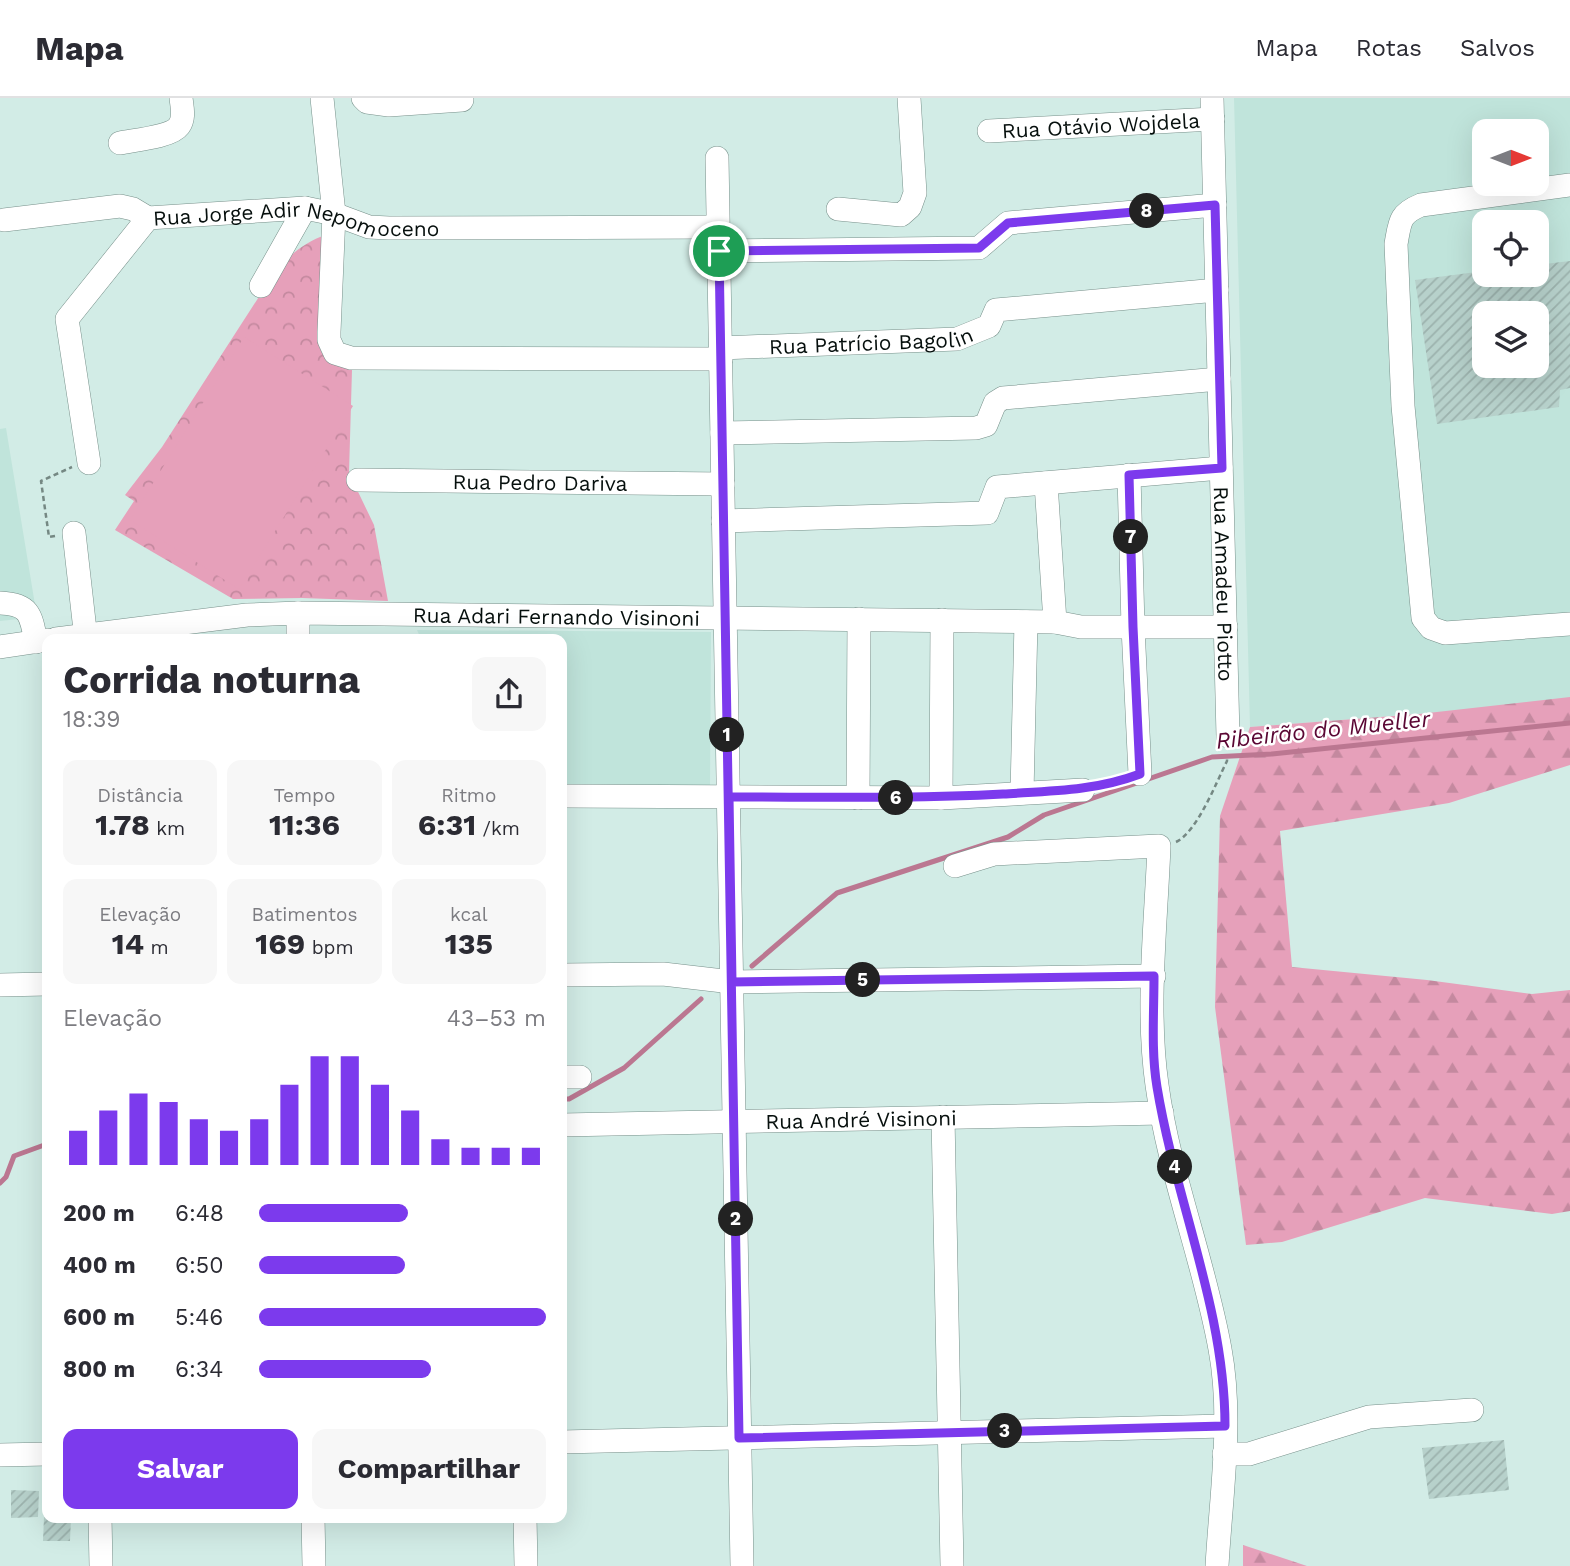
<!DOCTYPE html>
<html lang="pt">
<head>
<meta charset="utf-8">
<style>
  body { margin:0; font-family:"Work Sans",sans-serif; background:#f7f7f7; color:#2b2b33; height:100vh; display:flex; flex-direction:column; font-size:26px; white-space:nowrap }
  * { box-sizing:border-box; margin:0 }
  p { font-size:23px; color:#7c7c81 }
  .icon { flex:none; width:38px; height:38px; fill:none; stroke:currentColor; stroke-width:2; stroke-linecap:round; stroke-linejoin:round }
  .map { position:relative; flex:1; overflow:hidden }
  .side { position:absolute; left:42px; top:536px; width:525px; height:889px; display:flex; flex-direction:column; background:#fff; border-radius:14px; box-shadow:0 7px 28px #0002 }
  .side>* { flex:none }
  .needle { width:46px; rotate:90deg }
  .tools { position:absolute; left:1472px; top:21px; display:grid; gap:14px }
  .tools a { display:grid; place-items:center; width:77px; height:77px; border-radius:14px; background:#fff; box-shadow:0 7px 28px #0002; font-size:35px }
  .pin { position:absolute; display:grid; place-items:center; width:60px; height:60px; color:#fff; margin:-30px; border:4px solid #fff; border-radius:50%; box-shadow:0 2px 7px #0007 }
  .km { position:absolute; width:35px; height:35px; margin:-18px; border-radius:50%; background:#222; color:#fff; font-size:19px; line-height:35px; text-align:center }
  .round { display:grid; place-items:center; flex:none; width:74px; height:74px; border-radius:14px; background:#f7f7f7 }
  .summary { display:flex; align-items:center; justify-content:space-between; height:119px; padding:0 21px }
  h1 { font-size:38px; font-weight:700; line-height:52px }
  .figures { display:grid; grid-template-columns:repeat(3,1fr); gap:10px; height:119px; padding:7px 21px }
  .figures div { display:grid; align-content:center; border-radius:14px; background:#f7f7f7; text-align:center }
  .figures b { font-size:30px; font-weight:700 }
  .figures small { font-size:19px; font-weight:400 }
  .figures p { font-size:19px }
  .chart { height:196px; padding:14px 21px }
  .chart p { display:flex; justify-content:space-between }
  .chart svg { width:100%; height:126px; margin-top:7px; stroke:#7c3aed; stroke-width:6 }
  .action { display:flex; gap:14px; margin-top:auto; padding:14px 21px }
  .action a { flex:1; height:80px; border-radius:14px; background:#7c3aed; color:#fff; font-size:28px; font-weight:700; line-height:80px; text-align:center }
  .action a+a { background:#f7f7f7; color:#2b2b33 }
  ul { padding:0 21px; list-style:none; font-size:23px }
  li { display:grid; grid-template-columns:112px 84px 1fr; align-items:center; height:52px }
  li i { height:18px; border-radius:9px; background:#7c3aed }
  header { display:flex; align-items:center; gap:42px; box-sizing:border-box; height:98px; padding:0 35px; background:#fff; border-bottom:2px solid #e1e1e2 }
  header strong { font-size:33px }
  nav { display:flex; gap:38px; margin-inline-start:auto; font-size:24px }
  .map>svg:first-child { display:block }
  .built { fill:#c0e4db; fill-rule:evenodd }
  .forest { fill:url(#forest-firs) }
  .park { fill:url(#park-crowns) }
  .garden { fill:#e6a0ba }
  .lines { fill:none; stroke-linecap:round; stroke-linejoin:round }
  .stream { stroke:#bb7791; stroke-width:5 }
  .building { fill:url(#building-hatch); fill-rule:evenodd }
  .minor-casing { stroke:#77908a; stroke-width:24 }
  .path { stroke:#758883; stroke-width:2.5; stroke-dasharray:5 3.5; stroke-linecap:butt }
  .minor { stroke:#fff; stroke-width:23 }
  .route-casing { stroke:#fff; stroke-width:14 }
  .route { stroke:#7c3aed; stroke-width:9 }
  .labels { text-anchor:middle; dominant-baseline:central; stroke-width:5; stroke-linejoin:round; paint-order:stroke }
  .street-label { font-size:21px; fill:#060f0d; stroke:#fff }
  .water-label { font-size:23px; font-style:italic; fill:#5a0633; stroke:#fff }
</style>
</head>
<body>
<header>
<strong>Mapa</strong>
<nav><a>Mapa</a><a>Rotas</a><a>Salvos</a></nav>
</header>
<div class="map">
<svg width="1570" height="1468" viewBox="0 0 1570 1468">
  <defs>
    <pattern id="forest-firs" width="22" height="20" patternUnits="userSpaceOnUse" patternTransform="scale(1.75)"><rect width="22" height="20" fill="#e6a0ba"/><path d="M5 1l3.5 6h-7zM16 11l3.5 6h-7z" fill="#c4899f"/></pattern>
    <pattern id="park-crowns" width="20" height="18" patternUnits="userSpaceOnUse" patternTransform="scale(1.75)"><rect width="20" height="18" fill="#e6a0ba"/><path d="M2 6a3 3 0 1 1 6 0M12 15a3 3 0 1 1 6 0" fill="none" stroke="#c4899f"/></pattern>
    <pattern id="building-hatch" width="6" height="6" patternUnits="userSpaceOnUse" patternTransform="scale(1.75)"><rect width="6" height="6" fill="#b7d1cb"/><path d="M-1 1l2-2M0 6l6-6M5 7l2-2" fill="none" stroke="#9cb2ad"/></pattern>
  </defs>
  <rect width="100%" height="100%" fill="#d2ece6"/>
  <!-- built -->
  <path class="built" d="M1234,0h336v604l-320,25zM1484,33h52v53h-52zM1484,124h52v53h-52zM1484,215h52v53h-52z
    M6,330l31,189 -37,4v-192z
    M417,532l294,2 -1,155 -148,-1v-147h-141z"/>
  <!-- forest -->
  <path class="forest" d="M1570,599v68l-121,38 -169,28 12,136 135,13 105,14 38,-4v221l-18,3 -127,-16 -143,44 -36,3 -31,-238 5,-191 30,-89 169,-13z
    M1243,1447l64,21h-64z"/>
  <!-- park -->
  <path class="park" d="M327,136l-8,110c5,20 14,20 33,26l-3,103 25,52 14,76 -86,-3 -69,1 -118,-69 19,-29 -9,-6 37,-48 111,-172c17,-21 29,-31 54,-41z"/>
  <!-- garden -->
  <path class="garden" d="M244,239l109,69 -114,183 -109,-69z"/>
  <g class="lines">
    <!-- stream -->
    <path class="stream" d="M752,868l85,-73 171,-56 36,-22 168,-58 60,-3 298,-31
      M562,1001h7l55,-31 77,-69
      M0,1085l6,-6 8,-21 33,-12"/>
  </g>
  <!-- building -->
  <path class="building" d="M1570,163v127l-10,2 -1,17 -122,17 -22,-144 69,-9v4h52v-10zM1484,215h52v53h-52z
    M1504,1342l5,50 -80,9 -7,-51z
    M11,1392l28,1 -1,26 -27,1z
    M44,1419h27l-1,24h-27z"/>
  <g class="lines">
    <!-- minor casing -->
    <g class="minor-casing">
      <g id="minor">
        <path d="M322,0l12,116 -5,118v8l6,13 16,5 370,1"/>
        <path d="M363,0l4,4 22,3 73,-5"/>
        <path id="s1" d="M1212,0l16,638"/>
        <path id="s2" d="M989,33l224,-12"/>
        <path d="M120,45c14,-3 51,-6 59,-17 6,-8 3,-19 2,-28"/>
        <path d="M717,60l25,1408"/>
        <path d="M1570,87l-149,20c-22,9 -21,17 -25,39l7,162 20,212 8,10 14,5 125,-9"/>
        <path d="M838,111l63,6 9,-8 5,-14 -6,-95"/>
        <path d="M4,122l116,-14 13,3 15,9"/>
        <path d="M719,153l260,-3 29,-25 207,-18"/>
        <path d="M261,188l44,-78"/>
        <path id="s3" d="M721,250l236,-9 32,-13 7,-16 221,-20"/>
        <path d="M722,335l254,-5 10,-3 9,-22 8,-5 216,-19"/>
        <path id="s4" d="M89,365l-22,-144 81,-101 157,-10 29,6 35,13 20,1 329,-1"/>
        <path d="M1129,377l4,152 7,147"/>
        <path id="s5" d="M358,382l365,4"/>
        <path d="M1046,385l9,139"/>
        <path d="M723,423l264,-8 10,-26 224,-19"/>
        <path d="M74,435l12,106"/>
        <path d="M0,505c30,1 31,12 36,39"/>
        <path d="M298,515v26"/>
        <path id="s6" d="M56,541l191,-24 51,-2 757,9 26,5h145"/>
        <path d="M0,549l47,-7"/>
        <path d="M1022,695l4,-171"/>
        <path d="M562,698l379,2 142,-8"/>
        <path d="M858,700l1,-179"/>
        <path d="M941,700l1,-178"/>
        <path d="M955,768l39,-12 165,-8c-3,77 -13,163 -2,239 12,89 47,175 63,264 13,70 1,146 -3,217"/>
        <path d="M562,877l101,-1 69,8 422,-6"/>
        <path d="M0,887l47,-1"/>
        <path d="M562,979h18"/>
        <path d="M943,1019l9,449"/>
        <path id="s7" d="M562,1027l600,-12"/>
        <path d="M562,1344l663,-16"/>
        <path d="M1224,1356h25l120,-37 103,-7"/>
        <path d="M0,1357l47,-1"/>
        <path d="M100,1419l1,49"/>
        <path d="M313,1419l1,49"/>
        <path d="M525,1419l1,49"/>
      </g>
    </g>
    <!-- path -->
    <path class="path" d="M55,438l-6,1 -8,-56 31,-14
      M1103,688l21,-6
      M1176,744c21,-10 40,-59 51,-81v-4"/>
    <!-- minor -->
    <use href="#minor" class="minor"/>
  </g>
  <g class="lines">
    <!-- route casing -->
    <g class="route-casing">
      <path id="route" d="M719,153l20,1187 486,-12c0,-116 -49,-224 -68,-339 -6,-36 -3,-74 -3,-111l-422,6 -3,-185c91,0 182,2 274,-3 48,-3 92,-3 137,-20l-7,-147 -4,-152 93,-7 -7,-263 -207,18 -29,25 -260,3"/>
    </g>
    <!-- route -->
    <use href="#route" class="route"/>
  </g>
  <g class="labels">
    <!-- street labels -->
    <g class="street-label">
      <text stroke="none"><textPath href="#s2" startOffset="112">Rua Otávio Wojdela</textPath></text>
      <text stroke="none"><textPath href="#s4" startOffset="425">Rua Jorge Adir Nepomoceno</textPath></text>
      <text stroke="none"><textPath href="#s3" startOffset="150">Rua Patrício Bagolin</textPath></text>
      <text stroke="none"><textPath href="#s5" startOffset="182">Rua Pedro Dariva</textPath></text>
      <text stroke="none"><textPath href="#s1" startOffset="486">Rua Amadeu Piotto</textPath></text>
      <text stroke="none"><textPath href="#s6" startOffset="502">Rua Adari Fernando Visinoni</textPath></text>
      <text stroke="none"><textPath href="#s7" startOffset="299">Rua André Visinoni</textPath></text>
    </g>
    <!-- water labels -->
    <g class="water-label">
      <text transform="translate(1323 632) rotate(-6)">Ribeirão do Mueller</text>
    </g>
  </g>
</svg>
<div class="tools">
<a><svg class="needle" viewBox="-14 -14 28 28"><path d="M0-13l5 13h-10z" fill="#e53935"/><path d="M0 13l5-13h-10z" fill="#7c7c81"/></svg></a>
<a><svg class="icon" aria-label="locate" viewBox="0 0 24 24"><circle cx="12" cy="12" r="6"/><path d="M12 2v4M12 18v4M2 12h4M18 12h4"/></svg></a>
<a><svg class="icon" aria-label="layers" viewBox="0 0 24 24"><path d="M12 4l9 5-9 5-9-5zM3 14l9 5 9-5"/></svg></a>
</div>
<div class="pin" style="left:719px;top:153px;background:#1e9e55"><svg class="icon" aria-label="arrive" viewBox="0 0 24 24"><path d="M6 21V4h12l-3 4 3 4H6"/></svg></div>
<b class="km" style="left:727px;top:637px">1</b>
<b class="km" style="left:736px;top:1121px">2</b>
<b class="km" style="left:1005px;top:1333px">3</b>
<b class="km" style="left:1175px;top:1069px">4</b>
<b class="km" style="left:863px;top:882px">5</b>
<b class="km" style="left:896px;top:700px">6</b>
<b class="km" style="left:1131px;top:439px">7</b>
<b class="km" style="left:1147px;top:113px">8</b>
<section class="side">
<div class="summary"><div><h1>Corrida noturna</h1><p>18:39</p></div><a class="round"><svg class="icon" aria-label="share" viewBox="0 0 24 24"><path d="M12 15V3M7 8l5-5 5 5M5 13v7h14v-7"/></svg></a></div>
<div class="figures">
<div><p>Distância</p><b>1.78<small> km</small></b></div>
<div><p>Tempo</p><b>11:36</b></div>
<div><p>Ritmo</p><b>6:31<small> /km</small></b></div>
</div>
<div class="figures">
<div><p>Elevação</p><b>14<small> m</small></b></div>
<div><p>Batimentos</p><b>169<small> bpm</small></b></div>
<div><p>kcal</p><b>135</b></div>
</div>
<div class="chart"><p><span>Elevação</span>43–53 m</p>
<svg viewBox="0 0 160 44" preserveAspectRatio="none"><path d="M5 44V32M15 44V25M25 44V19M35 44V22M45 44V28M55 44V32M65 44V28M75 44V16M85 44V6M95 44V6M105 44V16M115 44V25M125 44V35M135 44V38M145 44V38M155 44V38"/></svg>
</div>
<ul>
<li><b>200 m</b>6:48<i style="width:52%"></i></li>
<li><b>400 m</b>6:50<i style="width:51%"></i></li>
<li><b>600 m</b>5:46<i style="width:100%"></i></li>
<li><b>800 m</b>6:34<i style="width:60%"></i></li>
</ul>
<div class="action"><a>Salvar</a><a>Compartilhar</a></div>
</section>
</div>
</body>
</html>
